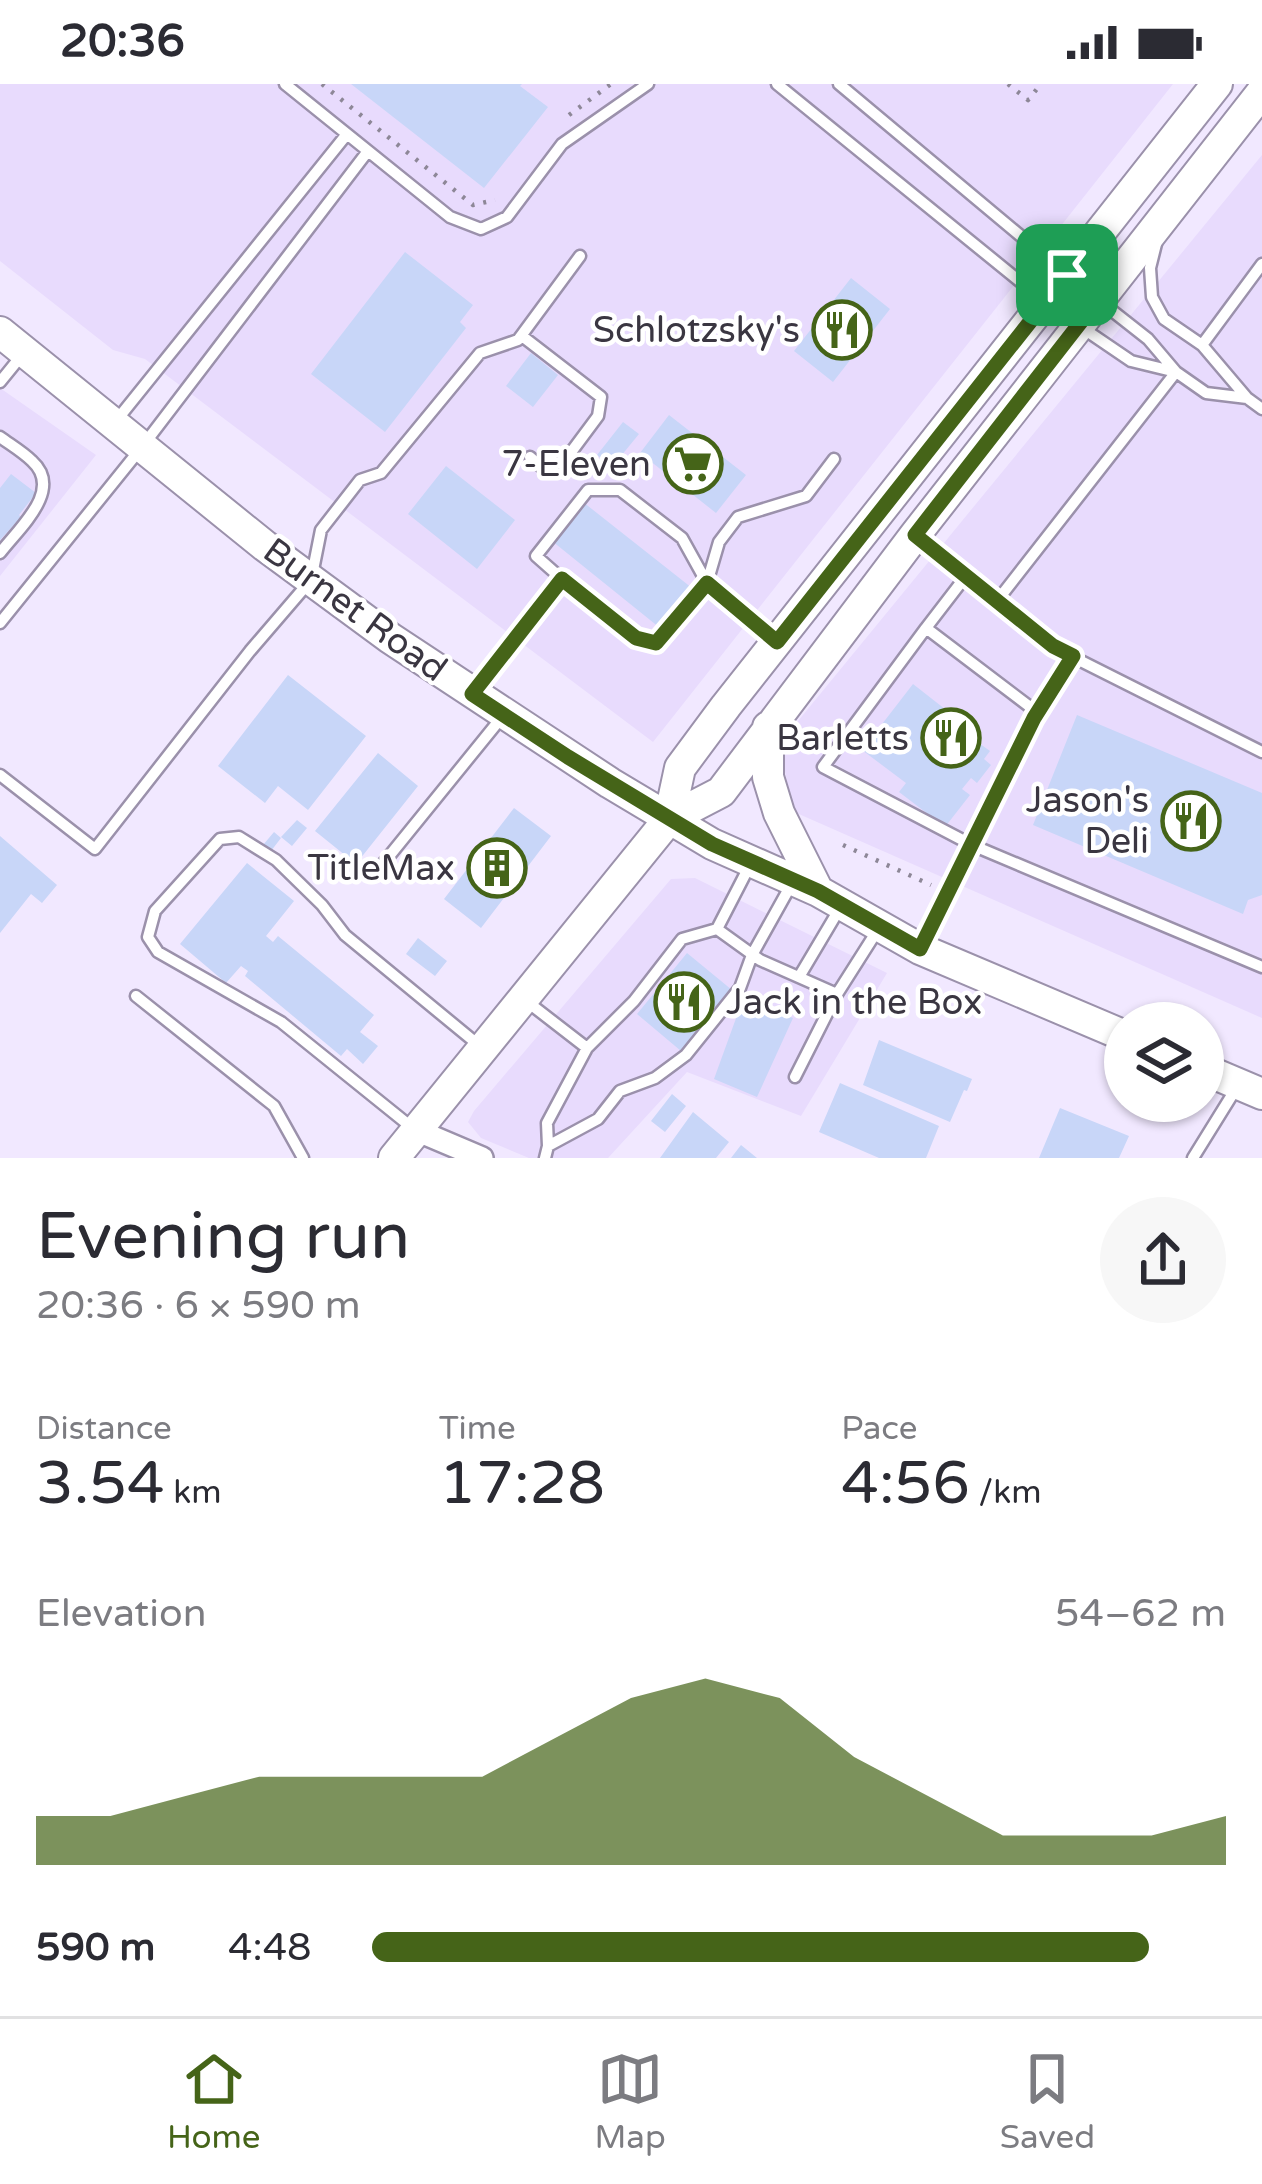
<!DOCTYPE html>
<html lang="en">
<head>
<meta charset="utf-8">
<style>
  body { margin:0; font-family:"Varela Round",sans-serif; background:#f7f7f7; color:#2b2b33; height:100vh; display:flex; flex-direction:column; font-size:45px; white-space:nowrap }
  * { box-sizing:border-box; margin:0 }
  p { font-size:39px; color:#7c7c81 }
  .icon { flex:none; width:66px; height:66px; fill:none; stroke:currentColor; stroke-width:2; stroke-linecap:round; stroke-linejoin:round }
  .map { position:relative; height:1074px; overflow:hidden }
  .side { display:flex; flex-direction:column; background:#fff; flex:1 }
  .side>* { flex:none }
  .tools { position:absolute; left:1104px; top:918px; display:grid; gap:24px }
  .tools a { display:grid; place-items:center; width:120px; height:120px; border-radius:50%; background:#fff; box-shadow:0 3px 9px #0004; font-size:60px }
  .pin { position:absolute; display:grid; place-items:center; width:102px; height:102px; color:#fff; margin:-51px; border-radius:24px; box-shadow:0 6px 18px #0006 }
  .round { display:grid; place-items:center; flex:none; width:126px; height:126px; border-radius:63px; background:#f7f7f7 }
  .overview { display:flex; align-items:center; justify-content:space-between; height:204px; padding:0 36px }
  h1 { font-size:66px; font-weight:600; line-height:90px }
  .stats { display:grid; grid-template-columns:repeat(3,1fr); gap:18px; height:204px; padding:12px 36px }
  .stats div { display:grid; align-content:center }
  .stats b { font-size:60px; font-weight:600 }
  .stats small { font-size:33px; font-weight:400 }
  .stats p { font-size:33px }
  .chart { height:336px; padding:24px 36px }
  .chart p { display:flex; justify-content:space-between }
  .chart svg { width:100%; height:216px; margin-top:12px; fill:#456418; opacity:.7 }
  ul { padding:0 36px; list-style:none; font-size:39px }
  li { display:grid; grid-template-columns:192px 144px 1fr; align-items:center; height:90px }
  li i { height:30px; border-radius:15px; background:#456418 }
  .status { display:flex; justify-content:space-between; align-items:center; height:84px; padding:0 60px; background:#fff; direction:ltr }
  .status svg { height:33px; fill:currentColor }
  .tab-bar { display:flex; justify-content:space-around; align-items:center; height:168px; border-top:3px solid #e1e1e2; background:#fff; font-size:33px; color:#7c7c81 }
  .tab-bar a { display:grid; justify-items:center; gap:6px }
  .tab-bar .on { color:#456418 }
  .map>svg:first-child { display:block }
  .built { fill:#e8dbfd }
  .building { fill:#c8d6f8 }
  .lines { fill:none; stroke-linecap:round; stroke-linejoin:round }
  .lane-casing { stroke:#9b91ab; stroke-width:15 }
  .street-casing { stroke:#9b91ab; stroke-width:26 }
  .secondary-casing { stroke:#9b91ab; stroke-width:34 }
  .path { stroke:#8d8797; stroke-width:4.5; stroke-dasharray:3 9; stroke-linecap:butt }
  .lane { stroke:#fff; stroke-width:10 }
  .street { stroke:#fff; stroke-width:21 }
  .secondary { stroke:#fff; stroke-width:30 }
  .route-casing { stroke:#fff; stroke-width:24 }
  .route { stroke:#456418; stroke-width:15 }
  .labels { text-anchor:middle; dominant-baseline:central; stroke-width:9; stroke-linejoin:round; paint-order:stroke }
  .poi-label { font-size:36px; fill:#3a3641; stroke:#fff; text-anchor:end }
  .street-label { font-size:36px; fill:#3a3641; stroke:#fff }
</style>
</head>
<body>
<div class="status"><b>20:36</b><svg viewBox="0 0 49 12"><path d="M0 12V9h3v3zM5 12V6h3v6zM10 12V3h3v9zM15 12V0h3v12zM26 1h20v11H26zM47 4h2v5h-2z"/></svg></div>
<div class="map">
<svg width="1262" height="1074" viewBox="0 0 1262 1074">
  <rect width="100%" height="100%" fill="#f1e8ff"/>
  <!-- built -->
  <path class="built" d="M0,0h1173l-520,658 -508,-383 -32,-9 -113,-89z
    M1262,71v863l-470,-207 -12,-68z
    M0,304l96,67 -96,121z
    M695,794l192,95 -86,143 -114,-44 -79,86h-79l-48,-20 -13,-16 6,-11 197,-232z"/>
  <!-- building -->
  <path class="building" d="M351,0h171l-2,2 28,21 -64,81z
    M405,168l68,53 -13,17 6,6 -81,104 -74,-58z
    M851,194l39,31 -57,73 -39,-31z
    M531,269l27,22 -25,32 -27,-21z
    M669,331l77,60 -30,38 -76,-60z
    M623,338l16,12 -27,33 -15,-12z
    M446,382l69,54 -38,49 -69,-55z
    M11,390l25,19 -17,22 2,2 -21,23v-52z
    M583,418l109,86 -32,40 -108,-87z
    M288,591l78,61 -58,74 -30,-24 -13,17 -47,-37z
    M913,600l60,47 -4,5 21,15 -6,8 7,6 -14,18 -6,-5 -9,11 8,6 -25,32 -46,-35 7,-9 -44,-33z
    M1077,631l185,78v102l-14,5 -5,14 -210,-89z
    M378,669l40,33 -62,78 -41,-33z
    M514,724l37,28 -70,92 -37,-29z
    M297,736l10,8 -15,18 -11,-9z
    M274,748l7,6 -10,13 -8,-6z
    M0,752l57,49 -15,18 -11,-9 -31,39z
    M247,779l47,38 -28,35 7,6 5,-6 96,79 -14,17 18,14 -15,18 -16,-15 -6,7 -96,-80 3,-5 -7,-5 -15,17 -46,-39z
    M418,854l29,23 -12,15 -29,-22z
    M687,869l45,37 -51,61 -44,-37z
    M743,915l50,19 -36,79 -43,-18z
    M879,956l93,39 -5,12 -3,-1 -14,32 -87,-37z
    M840,999l99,43 -13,32h-47l-60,-26z
    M672,1010l14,12 -21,26 -14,-11z
    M1060,1024l69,28 -10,22h-80z
    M693,1028l36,30 -13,16h-56z
    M741,1061l16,13h-26z"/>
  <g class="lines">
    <!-- lane casing -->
    <g class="lane-casing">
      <path id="lane" d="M285,0l165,133 31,12 26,-12 55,-73 86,-60
        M777,0l267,217
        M839,0l226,189
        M1156,160l-6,24 2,29 12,22 38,26 45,53
        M1081,243l50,34 45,11 -28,-33 -47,-37
        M522,252l79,61 -3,19 -32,43 -22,10 -14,-12
        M1202,261l60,-81
        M0,298l22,-27
        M116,337l231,-287
        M0,353c11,8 23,15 32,24 32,29 -13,67 -32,92
        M916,451l137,112 209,105
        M966,492l-40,52 112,85
        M562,495l-26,-23 52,-66h32l62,48 25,45 67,57
        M997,517l179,-229 30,21 41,5 15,11
        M0,539l142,-176 226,-296
        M926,544l-103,139 149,78 290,122
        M477,604l85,-109 74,59 21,5 50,-60 12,-41 19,-25 68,-21 28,-37
        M0,691l95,74 155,-198 61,-71 10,-50 39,-50 21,-7 99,-120 38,-13 62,-84
        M373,792l129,-159
        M717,845l34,-66
        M922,862l113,-227 38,-63
        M799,893l41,-69
        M837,910l40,-63
        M136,912l138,110 29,52
        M525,916l62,48 -40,75 1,23 -3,12
        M587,964l47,-47 48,-62 35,-10 43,31 77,34 -42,83
        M415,1046l-134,-108 -123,-70 -10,-15 7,-26 65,-72 19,-2 37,23 46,45 23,30 136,112
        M548,1062l50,-27 22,-28 35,-13 31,-23 54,-67 12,-33 39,-70
        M1193,1074l44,-71"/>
    </g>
    <!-- street casing -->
    <g class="street-casing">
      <path id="street" d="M416,1046l66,28"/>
    </g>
    <!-- secondary casing -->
    <g class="secondary-casing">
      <path id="secondary" d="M0,248l265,214 125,92 220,145 102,61 106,47 102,58 205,87
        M768,643v50l11,36 39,78
        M669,735l11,-51 46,-62 491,-622
        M1203,985l59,25
        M394,1074l275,-339 52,-27 194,-257 347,-443"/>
    </g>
    <!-- path -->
    <path class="path" d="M322,0l151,121 22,-5
      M1008,0l20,16 13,-16
      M569,31l42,-31
      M843,761l88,40"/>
    <!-- lane -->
    <use href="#lane" class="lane"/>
    <!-- street -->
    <use href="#street" class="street"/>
    <!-- secondary -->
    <use href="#secondary" class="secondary"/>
  </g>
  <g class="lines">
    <!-- route casing -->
    <g class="route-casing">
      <path id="route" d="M1067,191l31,25 -183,235 138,111 20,10 -39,62 -114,231 -102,-58 -106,-47 -144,-87 -96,-63 90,-115 74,59 20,5 51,-60 70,59z"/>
    </g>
    <!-- route -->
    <use href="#route" class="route"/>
  </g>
  <!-- icons -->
  <defs>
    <g id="restaurant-ring" transform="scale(3)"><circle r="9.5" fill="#fff" stroke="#456418" stroke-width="1.5"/><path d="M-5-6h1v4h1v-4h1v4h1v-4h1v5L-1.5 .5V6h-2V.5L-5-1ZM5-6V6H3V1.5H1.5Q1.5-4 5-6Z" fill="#456418"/></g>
    <g id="supermarket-ring" transform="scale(3)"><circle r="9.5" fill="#fff" stroke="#456418" stroke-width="1.5"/><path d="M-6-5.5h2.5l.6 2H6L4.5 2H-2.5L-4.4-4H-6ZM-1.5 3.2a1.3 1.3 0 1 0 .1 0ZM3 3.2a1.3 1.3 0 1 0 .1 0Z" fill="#456418"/></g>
    <g id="building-ring" transform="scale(3)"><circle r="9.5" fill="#fff" stroke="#456418" stroke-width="1.5"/><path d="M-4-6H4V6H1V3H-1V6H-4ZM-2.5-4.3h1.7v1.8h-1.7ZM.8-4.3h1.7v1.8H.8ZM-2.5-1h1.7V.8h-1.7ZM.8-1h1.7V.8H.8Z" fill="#456418"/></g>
  </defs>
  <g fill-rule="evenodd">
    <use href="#restaurant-ring" x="842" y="246"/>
    <use href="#supermarket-ring" x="693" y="380"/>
    <use href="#restaurant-ring" x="951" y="654"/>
    <use href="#restaurant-ring" x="1191" y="737"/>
    <use href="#building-ring" x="497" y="784"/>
    <use href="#restaurant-ring" x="684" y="918"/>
  </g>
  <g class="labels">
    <!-- poi labels -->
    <g class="poi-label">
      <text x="800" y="246">Schlotzsky's</text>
      <text x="651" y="380">7-Eleven</text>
      <text x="909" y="654">Barletts</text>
      <text x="1149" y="716">Jason's<tspan x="1149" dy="41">Deli</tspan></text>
      <text x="455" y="784">TitleMax</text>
      <text x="726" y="918" text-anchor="start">Jack in the Box</text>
    </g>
    <!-- street labels -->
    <g class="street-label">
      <text transform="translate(355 526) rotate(36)">Burnet Road</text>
    </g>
  </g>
</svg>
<div class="tools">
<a><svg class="icon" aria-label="layers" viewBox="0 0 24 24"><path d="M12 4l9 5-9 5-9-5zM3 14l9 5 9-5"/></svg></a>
</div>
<div class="pin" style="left:1067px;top:191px;background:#1e9e55"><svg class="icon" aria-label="arrive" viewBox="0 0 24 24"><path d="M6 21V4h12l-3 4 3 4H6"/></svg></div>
</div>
<section class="side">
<div class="overview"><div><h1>Evening run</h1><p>20:36 · 6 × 590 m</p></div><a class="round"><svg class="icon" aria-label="share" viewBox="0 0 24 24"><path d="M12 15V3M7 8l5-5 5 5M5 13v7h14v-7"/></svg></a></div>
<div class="stats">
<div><p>Distance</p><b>3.54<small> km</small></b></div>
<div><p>Time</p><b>17:28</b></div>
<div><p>Pace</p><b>4:56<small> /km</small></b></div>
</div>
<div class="chart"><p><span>Elevation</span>54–62 m</p>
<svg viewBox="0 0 160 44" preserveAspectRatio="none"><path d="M0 44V34L10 34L20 30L30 26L40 26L50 26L60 26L70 18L80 10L90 6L100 10L110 22L120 30L130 38L140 38L150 38L160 34V44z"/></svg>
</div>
<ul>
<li><b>590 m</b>4:48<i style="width:91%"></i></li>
</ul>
</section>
<nav class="tab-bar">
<a class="on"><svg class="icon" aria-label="home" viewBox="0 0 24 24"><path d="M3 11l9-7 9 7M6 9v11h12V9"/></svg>Home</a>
<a><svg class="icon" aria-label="map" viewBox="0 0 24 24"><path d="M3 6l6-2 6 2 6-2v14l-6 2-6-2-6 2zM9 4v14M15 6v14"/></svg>Map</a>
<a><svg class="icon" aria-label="saved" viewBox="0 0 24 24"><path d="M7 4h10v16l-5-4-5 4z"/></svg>Saved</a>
</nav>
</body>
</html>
